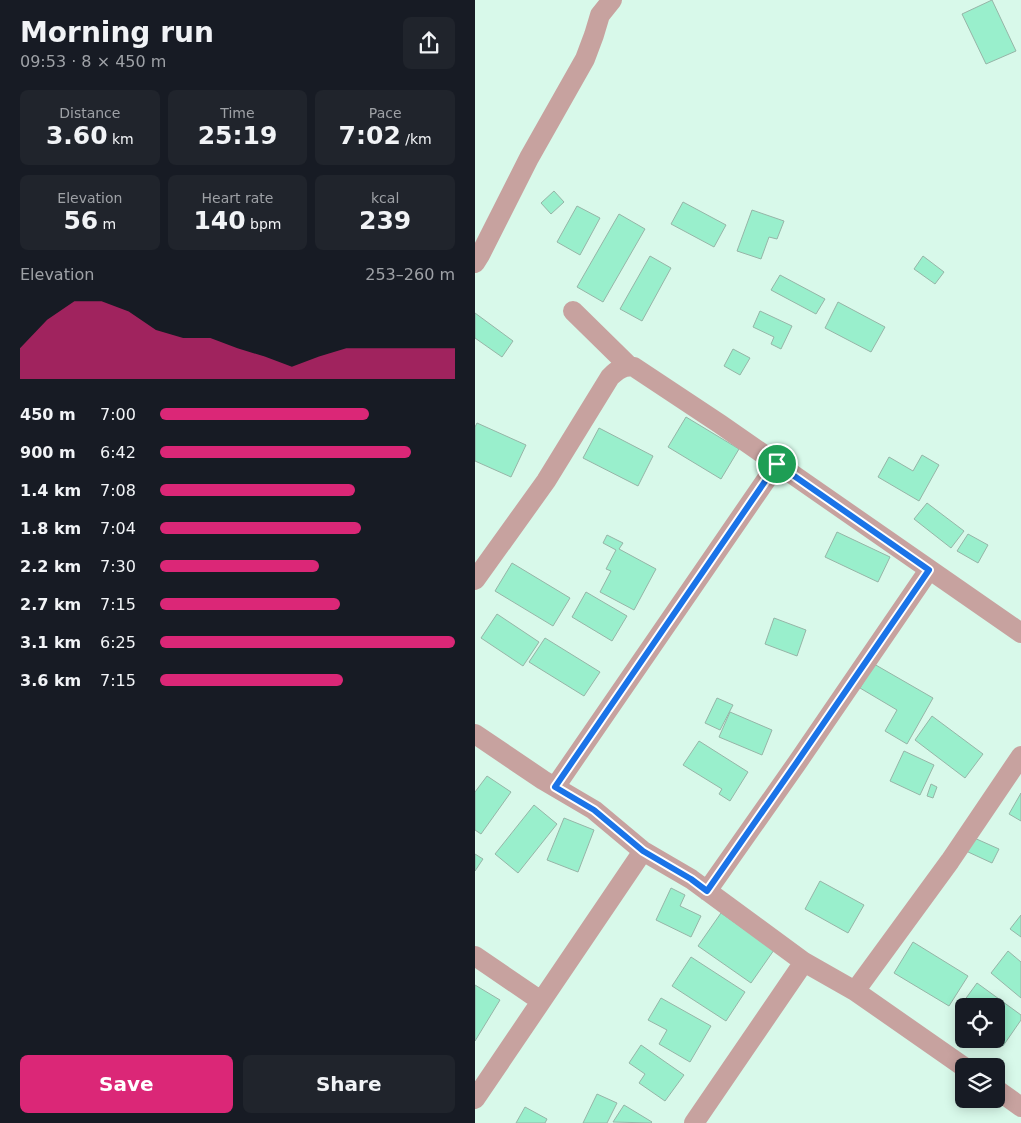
<!DOCTYPE html>
<html lang="en">
<head>
<meta charset="utf-8">
<style>
  body { margin:0; font-family:"DejaVu Sans",sans-serif; background:#20242c; color:#f1f3f6; height:100vh; display:flex; flex-direction:column; font-size:19px; white-space:nowrap }
  * { box-sizing:border-box; margin:0 }
  p { font-size:16px; color:#9ea1a6 }
  .icon { flex:none; width:28px; height:28px; fill:none; stroke:currentColor; stroke-width:2; stroke-linecap:round; stroke-linejoin:round }
  .map { position:relative; flex:1; overflow:hidden }
  .details { display:flex; flex-direction:column; background:#171b24; width:475px }
  .details>* { flex:none }
  .buttons { position:absolute; left:480px; top:998px; display:grid; gap:10px }
  .buttons a { display:grid; place-items:center; width:50px; height:50px; border-radius:8px; background:#171b24; box-shadow:0 2px 12px #0003; font-size:25px }
  .pin { position:absolute; display:grid; place-items:center; width:42px; height:42px; color:#fff; margin:-21px; border:2px solid #fff; border-radius:50%; box-shadow:0 1px 5px #0007 }
  .round { display:grid; place-items:center; flex:none; width:52px; height:52px; border-radius:8px; background:#20242c }
  .summary { display:flex; align-items:center; justify-content:space-between; height:85px; padding:0 20px }
  h1 { font-size:28px; font-weight:700; line-height:38px }
  .stats { display:grid; grid-template-columns:repeat(3,1fr); gap:8px; height:85px; padding:5px 20px }
  .stats div { display:grid; align-content:center; border-radius:8px; background:#20242c; text-align:center }
  .stats b { font-size:25px; font-weight:700 }
  .stats small { font-size:14px; font-weight:400 }
  .stats p { font-size:14px }
  .chart { height:140px; padding:10px 20px }
  .chart p { display:flex; justify-content:space-between }
  .chart svg { width:100%; height:90px; margin-top:5px; fill:#db2777; opacity:.7 }
  .button { display:flex; gap:10px; margin-top:auto; padding:10px 20px }
  .button a { flex:1; height:58px; border-radius:8px; background:#db2777; color:#fff; font-size:20px; font-weight:700; line-height:58px; text-align:center }
  .button a+a { background:#20242c; color:#f1f3f6 }
  ul { padding:0 20px; list-style:none; font-size:16px }
  li { display:grid; grid-template-columns:80px 60px 1fr; align-items:center; height:38px }
  li i { height:12px; border-radius:6px; background:#db2777 }
  main { display:flex; flex:1; min-height:0 }
  .map>svg:first-child { display:block }
  .building { fill:#99efcc; stroke:#96b5a7 }
  .lines { fill:none; stroke-linecap:round; stroke-linejoin:round }
  .street { stroke:#c7a29f; stroke-width:20 }
  .route-casing { stroke:#fff; stroke-width:10 }
  .route { stroke:#1a73e8; stroke-width:6 }
</style>
</head>
<body>
<main>
<section class="details">
<div class="summary"><div><h1>Morning run</h1><p>09:53 · 8 × 450 m</p></div><a class="round"><svg class="icon" aria-label="share" viewBox="0 0 24 24"><path d="M12 15V3M7 8l5-5 5 5M5 13v7h14v-7"/></svg></a></div>
<div class="stats">
<div><p>Distance</p><b>3.60<small> km</small></b></div>
<div><p>Time</p><b>25:19</b></div>
<div><p>Pace</p><b>7:02<small> /km</small></b></div>
</div>
<div class="stats">
<div><p>Elevation</p><b>56<small> m</small></b></div>
<div><p>Heart rate</p><b>140<small> bpm</small></b></div>
<div><p>kcal</p><b>239</b></div>
</div>
<div class="chart"><p><span>Elevation</span>253–260 m</p>
<svg viewBox="0 0 160 44" preserveAspectRatio="none"><path d="M0 44V29L10 15L20 6L30 6L40 11L50 20L60 24L70 24L80 29L90 33L100 38L110 33L120 29L130 29L140 29L150 29L160 29V44z"/></svg>
</div>
<ul>
<li><b>450 m</b>7:00<i style="width:71%"></i></li>
<li><b>900 m</b>6:42<i style="width:85%"></i></li>
<li><b>1.4 km</b>7:08<i style="width:66%"></i></li>
<li><b>1.8 km</b>7:04<i style="width:68%"></i></li>
<li><b>2.2 km</b>7:30<i style="width:54%"></i></li>
<li><b>2.7 km</b>7:15<i style="width:61%"></i></li>
<li><b>3.1 km</b>6:25<i style="width:100%"></i></li>
<li><b>3.6 km</b>7:15<i style="width:62%"></i></li>
</ul>
<div class="button"><a>Save</a><a>Share</a></div>
</section>
<div class="map">
<svg width="546" height="1123" viewBox="0 0 546 1123">
  <rect width="100%" height="100%" fill="#d8f9ea"/>
  <!-- building -->
  <path class="building" d="M517,0l24,51 -30,13 -24,-50z
    M79,191l10,11 -13,12 -10,-11z
    M208,202l43,23 -12,22 -43,-23z
    M102,206l23,12 -20,37 -23,-13z
    M277,210l32,11 -7,18 -8,-2 -8,22 -24,-8z
    M144,214l26,15 -42,73 -26,-15z
    M175,256l21,12 -29,53 -22,-12z
    M448,256l21,16 -9,12 -21,-15z
    M305,275l45,24 -9,15 -45,-24z
    M363,302l47,25 -14,25 -46,-24z
    M285,311l32,15 -11,23 -10,-5 3,-7 -21,-10z
    M0,313l38,28 -11,16 -27,-19z
    M258,349l17,9 -10,17 -16,-9z
    M211,417l53,32 -18,30 -53,-32z
    M2,423l49,22 -15,32 -36,-16v-34z
    M124,428l54,28 -15,30 -55,-28z
    M447,455l17,10 -20,36 -41,-24 11,-20 24,14z
    M452,503l37,28 -13,17 -37,-29z
    M362,532l53,25 -12,25 -53,-25z
    M493,534l20,11 -10,18 -21,-12z
    M132,535l16,8 -4,6 37,20 -22,41 -34,-18 11,-21 -5,-2 10,-19 -13,-7z
    M37,563l58,35 -17,28 -58,-35z
    M111,592l41,24 -15,25 -40,-24z
    M22,614l42,28 -16,24 -42,-28z
    M299,618l32,12 -9,26 -32,-12z
    M70,638l55,34 -16,24 -55,-34z
    M399,664l59,34 -26,46 -22,-13 12,-21 -37,-22z
    M242,698l16,7 -13,25 -15,-7z
    M255,712l42,18 -10,25 -43,-18z
    M457,716l51,38 -18,24 -50,-38z
    M224,741l49,31 -18,29 -11,-7 3,-5 -39,-24z
    M429,751l30,14 -14,30 -30,-14z
    M12,776l24,16 -30,42 -6,-4v-38z
    M456,784l6,3 -4,11 -6,-2z
    M546,793v28l-12,-7z
    M59,805l23,19 -39,49 -23,-19z
    M89,818l30,12 -16,42 -31,-12z
    M497,837l27,12 -7,14 -26,-12z
    M0,854l8,5 -8,12z
    M345,881l44,24 -16,28 -43,-24z
    M196,888l14,7 -5,11 21,10 -10,21 -35,-17z
    M246,913l53,37 -23,33 -53,-37z
    M546,915v22l-11,-8z
    M438,942l55,34 -19,30 -55,-33z
    M533,951l13,11v36l-30,-25z
    M216,957l54,35 -19,29 -54,-35z
    M502,983l44,32v5l-18,26 -10,-7h3v-33h-32v12l-8,-6z
    M0,985l25,15 -25,41z
    M186,998l50,28 -21,36 -31,-18 8,-14 -19,-10z
    M166,1045l43,30 -19,26 -26,-18 6,-9 -16,-11z
    M122,1094l20,9 -10,20h-24z
    M149,1105l28,17 -1,1 -38,-1z
    M50,1107l22,12 -2,4h-29z"/>
  <g class="lines">
    <!-- street -->
    <path class="street" d="M0,263l5,-8 49,-97 56,-99 9,-24 6,-20 12,-15
      M98,311l56,55
      M0,580l71,-99 64,-104c7,-7 14,-12 24,-10l86,57 301,209
      M0,734l68,46 51,30 49,41 48,28 113,83 51,29 109,76
      M80,787l222,-323
      M232,891l90,-128 132,-193
      M0,956l66,45
      M380,991l95,-130 71,-105
      M521,1089l25,18
      M0,1099l168,-248
      M219,1123l110,-161"/>
  </g>
  <g class="lines">
    <!-- route casing -->
    <g class="route-casing">
      <path id="route" d="M302,464l152,106 -132,192 -90,129 -16,-12 -48,-28 -49,-41 -39,-23z"/>
    </g>
    <!-- route -->
    <use href="#route" class="route"/>
  </g>
</svg>
<div class="buttons">
<a><svg class="icon" aria-label="locate" viewBox="0 0 24 24"><circle cx="12" cy="12" r="6"/><path d="M12 2v4M12 18v4M2 12h4M18 12h4"/></svg></a>
<a><svg class="icon" aria-label="layers" viewBox="0 0 24 24"><path d="M12 4l9 5-9 5-9-5zM3 14l9 5 9-5"/></svg></a>
</div>
<div class="pin" style="left:302px;top:464px;background:#1e9e55"><svg class="icon" aria-label="arrive" viewBox="0 0 24 24"><path d="M6 21V4h12l-3 4 3 4H6"/></svg></div>
</div>
</main>
</body>
</html>
